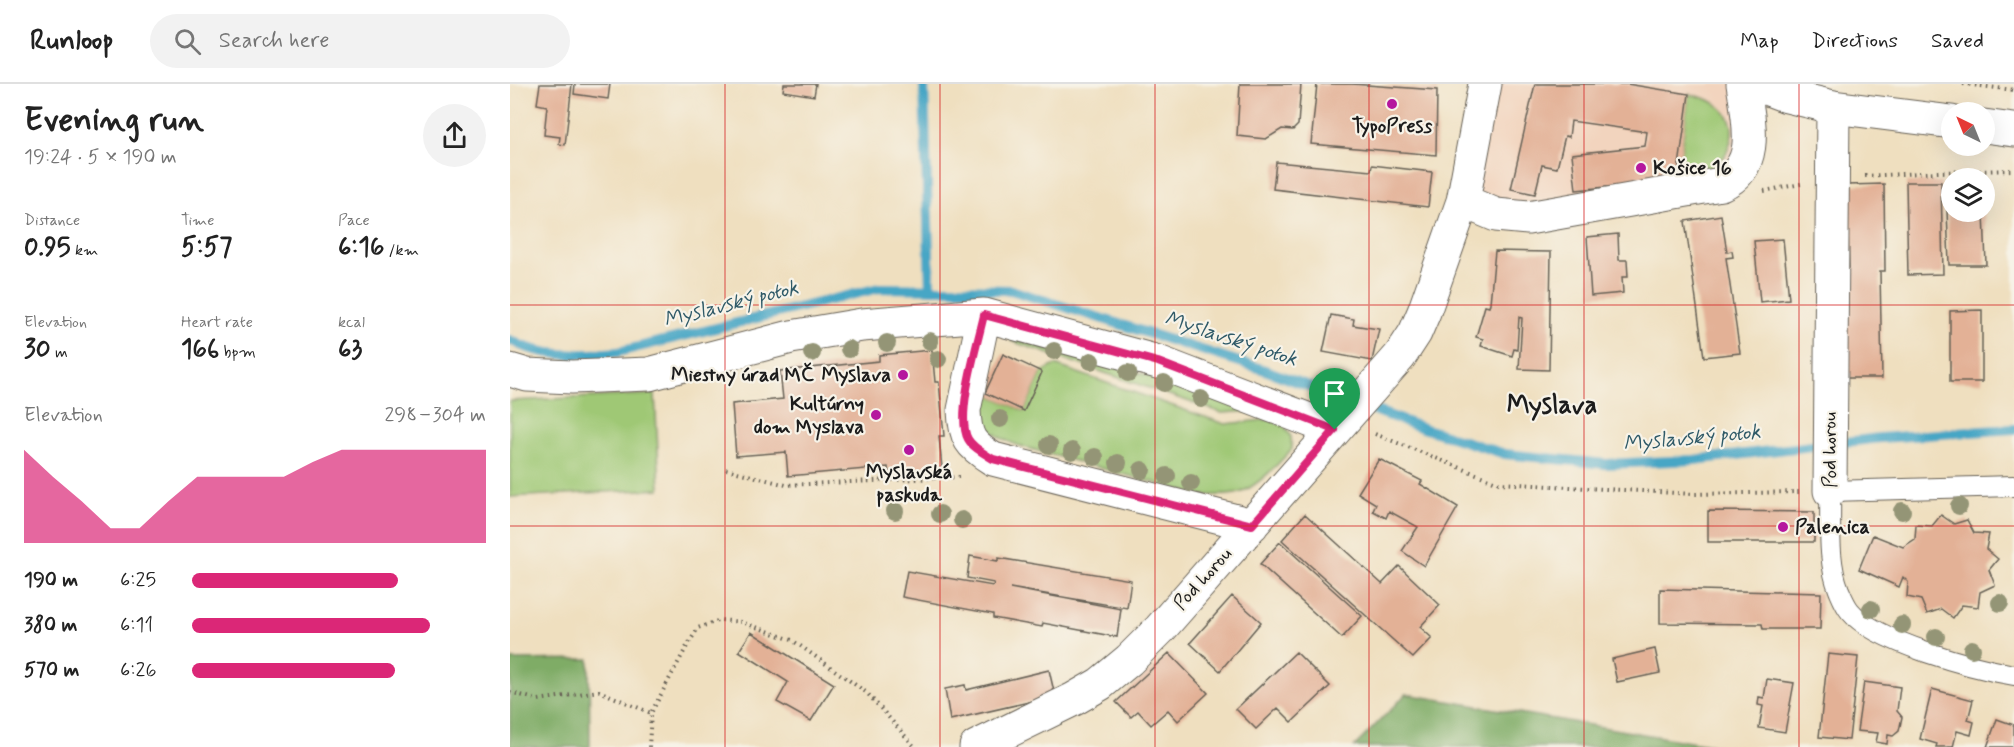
<!DOCTYPE html>
<html lang="en">
<head>
<meta charset="utf-8">
<style>
  body { margin:0; font-family:Mynerve,sans-serif; background:#f2f2f2; color:#222; height:100vh; display:flex; flex-direction:column; font-size:22px; white-space:nowrap }
  * { box-sizing:border-box; margin:0 }
  p { font-size:20px; color:#767676 }
  .icon { flex:none; width:33px; height:33px; fill:none; stroke:currentColor; stroke-width:2; stroke-linecap:round; stroke-linejoin:round }
  .map { position:relative; flex:1; overflow:hidden }
  .panel { display:flex; flex-direction:column; background:#fff; width:510px }
  .panel>* { flex:none }
  .needle { width:39px; rotate:317deg }
  .controls { position:absolute; left:1431px; top:18px; display:grid; gap:12px }
  .controls a { display:grid; place-items:center; width:54px; height:54px; border-radius:50%; background:#fff; box-shadow:0 6px 24px #0002; font-size:30px }
  .pin { position:absolute; display:grid; place-items:center; width:51px; height:51px; color:#fff; margin:-62px -26px; border-radius:50% 50% 50% 0; rotate:-45deg; box-shadow:0 0 6px #0007 }
  .pin .icon { rotate:45deg }
  .round { display:grid; place-items:center; flex:none; width:63px; height:63px; border-radius:32px; background:#f2f2f2 }
  .overview { display:flex; align-items:center; justify-content:space-between; height:102px; padding:0 24px }
  h1 { font-size:33px; font-weight:800; line-height:45px }
  .metrics { display:grid; grid-template-columns:repeat(3,1fr); gap:9px; height:102px; padding:6px 24px }
  .metrics div { display:grid; align-content:center }
  .metrics b { font-size:26px; font-weight:800 }
  .metrics small { font-size:16px; font-weight:400 }
  .metrics p { font-size:16px }
  .chart { height:168px; padding:12px 24px }
  .chart p { display:flex; justify-content:space-between }
  .chart svg { width:100%; height:108px; margin-top:6px; fill:#db2777; opacity:.7 }
  ul { padding:0 24px; list-style:none; font-size:20px }
  li { display:grid; grid-template-columns:96px 72px 1fr; align-items:center; height:45px }
  li i { height:15px; border-radius:8px; background:#db2777 }
  header { display:flex; align-items:center; gap:36px; box-sizing:border-box; height:84px; padding:0 30px; background:#fff; border-bottom:2px solid #e0e0e0 }
  header strong { font-size:28px }
  nav { display:flex; gap:33px; margin-inline-start:auto; font-size:21px }
  .search { width:420px; height:54px; background:#f2f2f2; display:flex; align-items:center; gap:15px; box-sizing:border-box; padding:0 21px; border-radius:33px; color:#767676; font-size:22px }
  main { display:flex; flex:1; min-height:0 }
  .map>svg:first-child { display:block }
  .built { fill:#f2d4be }
  .green { fill:#9fc875; stroke:#5e7248; stroke-width:1.5 }
  .forest { fill:#7fac66; stroke:#4e6441; stroke-width:1.5 }
  .lines { fill:none; stroke-linecap:round; stroke-linejoin:round }
  .stream { stroke:#46a6c5; stroke-width:10 }
  .building { fill:#e3b196 }
  .service-casing { stroke:#666055; stroke-width:22 }
  .minor-casing { stroke:#666055; stroke-width:35 }
  .tertiary-casing { stroke:#666055; stroke-width:35 }
  .path { stroke:#666055; stroke-width:4; stroke-dasharray:1.5 4.5; stroke-linecap:butt }
  .service { stroke:#fff; stroke-width:20 }
  .minor { stroke:#fff; stroke-width:33 }
  .tertiary { stroke:#fff; stroke-width:33 }
  .tree { fill:#949576 }
  .route-casing { stroke:#fff; stroke-width:12 }
  .route { stroke:#db2777; stroke-width:8 }
  .grid { fill:none; stroke:#d62828; stroke-width:1.5; stroke-opacity:0.55 }
  .poi-dot { fill:#b5179e; stroke:#f7f3e8; stroke-width:2 }
  .labels { text-anchor:middle; dominant-baseline:central; stroke-width:4.5; stroke-linejoin:round; paint-order:stroke }
  .poi-label { font-size:20px; font-weight:bold; fill:#1c1c1c; stroke:#f7f3e8 }
  .street-label { font-size:20px; fill:#1c1c1c; stroke:#f7f3e8 }
  .water-label { font-size:21px; font-style:italic; fill:#2f5a68; stroke:#f7f3e8 }
  .district-label { font-size:26px; font-weight:bold; fill:#1c1c1c; stroke:#f7f3e8 }
</style>
</head>
<body>
<header>
<strong>Runloop</strong>
<div class="search"><svg class="icon" aria-label="search" viewBox="0 0 24 24"><circle cx="10" cy="10" r="6"/><path d="M15 15l6 6"/></svg>Search here</div>
<nav><a>Map</a><a>Directions</a><a>Saved</a></nav>
</header>
<main>
<section class="panel">
<div class="overview"><div><h1>Evening run</h1><p>19:24 · 5 × 190 m</p></div><a class="round"><svg class="icon" aria-label="share" viewBox="0 0 24 24"><path d="M12 15V3M7 8l5-5 5 5M5 13v7h14v-7"/></svg></a></div>
<div class="metrics">
<div><p>Distance</p><b>0.95<small> km</small></b></div>
<div><p>Time</p><b>5:57</b></div>
<div><p>Pace</p><b>6:16<small> /km</small></b></div>
</div>
<div class="metrics">
<div><p>Elevation</p><b>30<small> m</small></b></div>
<div><p>Heart rate</p><b>166<small> bpm</small></b></div>
<div><p>kcal</p><b>63</b></div>
</div>
<div class="chart"><p><span>Elevation</span>298–304 m</p>
<svg viewBox="0 0 160 44" preserveAspectRatio="none"><path d="M0 44V6L10 17L20 27L30 38L40 38L50 27L60 17L70 17L80 17L90 17L100 11L110 6L120 6L130 6L140 6L150 6L160 6V44z"/></svg>
</div>
<ul>
<li><b>190 m</b>6:25<i style="width:70%"></i></li>
<li><b>380 m</b>6:11<i style="width:81%"></i></li>
<li><b>570 m</b>6:26<i style="width:69%"></i></li>
</ul>
</section>
<div class="map">
<svg width="1504" height="663" viewBox="0 0 1504 663">
  <rect width="100%" height="100%" fill="#f7f3e8"/>
  <filter id="ink" filterUnits="userSpaceOnUse"><feTurbulence type="fractalNoise" baseFrequency=".0167" numOctaves="2"/><feDisplacementMap in="SourceGraphic" scale="12" xChannelSelector="R" yChannelSelector="G"/><feConvolveMatrix kernelMatrix="1 2 1 2 8 2 1 2 1" color-interpolation-filters="sRGB"/></filter>
  <filter id="wash" filterUnits="userSpaceOnUse"><feTurbulence type="fractalNoise" baseFrequency=".008" numOctaves="4" result="noise"/><feDisplacementMap in="SourceGraphic" scale="24" xChannelSelector="R" yChannelSelector="G"/><feGaussianBlur stdDeviation="1.35" result="paint"/><feColorMatrix in="noise" values="0 0 0 0 0 0 0 0 0 0 0 0 0 0 0 0 0 1.4 0 .05"/><feComposite in="paint" operator="in"/></filter>
  <g filter="url(#wash)">
    <rect width="100%" height="100%" fill="#efdfbf"/>
    <!-- built -->
    <path class="built" d="M975,0h258l3,78 -218,56 -65,-17z"/>
    <!-- green -->
    <path class="green" d="M1179,10c23,4 49,18 42,46 -2,8 -4,15 -10,21 -12,11 -29,15 -44,19z
      M506,255l163,45 74,27 -31,2 -211,-72z
      M545,281l170,59 47,-5 12,6 7,12 1,12c-14,15 -31,34 -50,43 -12,5 -29,3 -42,3l-180,-49c-15,-5 -37,-14 -38,-33 -1,-6 2,-14 3,-20l39,18 18,-39z
      M145,310l5,95 -150,8v-96z"/>
    <!-- forest -->
    <path class="forest" d="M79,575l1,88h-80v-87z
      M896,610l314,53h-366z"/>
    <g class="lines">
      <!-- stream -->
      <path class="stream" d="M414,0l6,205
        M0,256c33,19 73,15 108,12l261,-64 132,2 254,80 158,58 82,26 101,10 88,-4 186,-22 134,-9"/>
    </g>
    <g id="blocks">
      <!-- building -->
      <path class="building" d="M30,0h32l-7,61 -6,-1 1,-7 -16,-2 3,-29 -10,-2z
        M65,0h35l-2,15 -34,-5z
        M274,0h32l-2,12 -31,-5z
        M730,0h61l-3,41 -5,5 -11,-1 -16,10 -29,-3z
        M807,0h35l85,6 -1,65 -125,-11z
        M1025,0h92l62,10 -12,86 -101,10 -4,-36 73,-8 2,-14 -76,-11 -2,16 -4,-1 -8,32 -15,-3 -7,29 -24,-5z
        M766,78l95,9 1,-6 60,7 -4,35 -155,-18z
        M1396,98h35l2,92 -35,1z
        M1436,98h6v30h32l2,53h-37z
        M1374,100l1,87h-5l2,107h-36l1,-110h2l-2,-83z
        M1211,131l6,37 5,-1 1,6 -7,1 14,95 -36,4 -19,-136z
        M1108,150l1,26h8l1,17h-6l1,16 -32,3 -4,-59z
        M1273,155l6,60 -29,3 -6,-61z
        M985,167l56,1 -2,118 -30,-1 3,-51 -3,-1 -2,33 -3,-1 -2,7 -31,-10 2,-7 -7,-2 9,-31 4,1 1,-4z
        M1472,226v72h-32v-71z
        M821,231l23,4 -1,6 26,4 -7,32 -49,-9z
        M422,266l3,32h4l5,54h-5l3,32 -53,5 -1,-6 -100,9 -2,-24 -50,4 -4,-52 51,-5 -3,-28 99,-10v-6z
        M493,270l39,18 -18,39 -39,-18z
        M869,375l43,22 -2,3 38,23 -34,59 -22,-15 16,-24 -29,-16 -3,7 -13,-7 3,-7 -18,-11z
        M1198,427l106,1v30h-106z
        M795,430l77,70 17,-18 41,39 -20,22 12,11 -19,20 -131,-118z
        M1431,431l13,9 13,-4 7,13 15,1 -3,15 12,10 -9,11 6,15 -15,7 -2,15 -16,-2 -9,13 -12,-9 -14,5 -6,-14 -14,-3 1,-15 -5,-5 -4,10 -40,-18 14,-34 30,12 12,-8 1,-14 16,1z
        M770,458l82,74 -20,22 -82,-74z
        M460,472l28,5v-3l133,22 -4,28 -117,-20 111,21 -4,28 -74,-14 -1,4 -49,-9v-4l-91,-17 5,-26 86,15 1,-3 -27,-5z
        M1150,505l161,4 -1,36h-57l-1,-5 -102,-1z
        M722,512l29,26 -41,49 -30,-28z
        M241,548l83,52 -23,37 -34,-19 11,-20 -49,-31z
        M1145,565l5,24 -43,9 -5,-23z
        M786,568l34,34 -38,36 -14,-14 -22,21 -20,-20z
        M659,569l39,40 -30,28 -10,-11 -17,15 -13,-14 -7,6 -15,-15z
        M1318,570l30,3 -9,83 -30,-3z
        M539,586l6,26 -105,24 -5,-31 20,-4 1,5z
        M1257,595l27,4 -9,49 -26,-4 4,-22 -5,-1 1,-8 5,1z
        M1354,598l36,5 -3,24 5,6 -3,14 -6,5 -5,-1 -1,9 -11,-2 2,-9 -21,-2z
        M1422,605l41,11 -5,20 6,2 -3,13 -14,-4 -4,16h-17l1,-3 -17,-5z
        M1487,635l17,6v22h-27z"/>
    </g>
  </g>
  <g filter="url(#ink)">
    <use href="#blocks" fill-opacity="0" stroke="#666055" stroke-width="1.5"/>
    <g class="lines">
      <!-- service casing -->
      <g class="service-casing">
        <path id="service" d="M1504,402l-184,5c1,31 -3,70 9,99 3,7 6,15 11,21 25,31 124,57 164,64"/>
      </g>
      <!-- minor casing -->
      <g class="minor-casing">
        <path id="minor" d="M953,117l33,14 32,3 193,-34c41,-17 27,-66 22,-100
          M0,286l17,5 45,2 77,-3 142,-37 71,-12 122,-10
          M1320,407l3,-384
          M742,441l-259,-66c-23,-14 -28,-21 -29,-49l20,-95 174,47 177,68
          M466,663l98,-48 26,-15 29,-24 31,-31 240,-273 15,-23 9,-21 39,-111 22,-117"/>
      </g>
      <!-- tertiary casing -->
      <g class="tertiary-casing">
        <path id="tertiary" d="M1245,0l32,12 46,11 119,15
          M1474,42l30,4"/>
      </g>
      <!-- path -->
      <path class="path" d="M1453,0l51,6
        M1355,92l74,-4 75,-2
        M1254,107l37,-7
        M865,350l124,49 195,11 105,-2
        M216,385l60,16 173,-8
        M0,608l28,8 61,-9 52,22
        M139,663l2,-34 35,-65 12,-20 22,-8 22,2 50,18 75,53 48,54"/>
      <!-- service -->
      <use href="#service" class="service"/>
      <!-- minor -->
      <use href="#minor" class="minor"/>
      <!-- tertiary -->
      <use href="#tertiary" class="tertiary"/>
    </g>
    <!-- trees -->
    <g class="tree">
      <circle cx="420" cy="257" r="9"/>
      <circle cx="377" cy="259" r="9"/>
      <circle cx="339" cy="265" r="9"/>
      <circle cx="544" cy="267" r="9"/>
      <circle cx="302" cy="269" r="9"/>
      <circle cx="428" cy="275" r="9"/>
      <circle cx="581" cy="277" r="9"/>
      <circle cx="618" cy="289" r="9"/>
      <circle cx="654" cy="299" r="9"/>
      <circle cx="691" cy="315" r="9"/>
      <circle cx="490" cy="335" r="9"/>
      <circle cx="539" cy="361" r="9"/>
      <circle cx="562" cy="367" r="9"/>
      <circle cx="585" cy="373" r="9"/>
      <circle cx="608" cy="379" r="9"/>
      <circle cx="632" cy="386" r="9"/>
      <circle cx="657" cy="392" r="9"/>
      <circle cx="681" cy="399" r="9"/>
      <circle cx="1449" cy="422" r="9"/>
      <circle cx="385" cy="427" r="9"/>
      <circle cx="1392" cy="427" r="9"/>
      <circle cx="430" cy="430" r="9"/>
      <circle cx="452" cy="436" r="9"/>
      <circle cx="1490" cy="519" r="9"/>
      <circle cx="1361" cy="525" r="9"/>
      <circle cx="1392" cy="541" r="9"/>
      <circle cx="1426" cy="553" r="9"/>
      <circle cx="1462" cy="565" r="9"/>
    </g>
  </g>
  <g class="lines" filter="url(#ink)">
    <!-- route casing -->
    <g class="route-casing">
      <path id="route" d="M474,231l174,47 177,68 -83,95 -259,-66c-8,-5 -20,-11 -25,-20 -13,-23 10,-97 16,-124z"/>
    </g>
    <!-- route -->
    <use href="#route" class="route"/>
  </g>
  <!-- grid -->
  <path class="grid" d="M215,0v663M430,0v663M645,0v663M859,0v663M1074,0v663M1289,0v663M0,221h1504M0,442h1504"/>
  <!-- markers -->
  <g class="poi-dot">
    <circle cx="882" cy="20" r="6"/>
    <circle cx="1131" cy="84" r="6"/>
    <circle cx="393" cy="291" r="6"/>
    <circle cx="366" cy="331" r="6"/>
    <circle cx="399" cy="366" r="6"/>
    <circle cx="1273" cy="443" r="6"/>
  </g>
  <g class="labels">
    <!-- poi labels -->
    <g class="poi-label">
      <text x="882" y="42">TypoPress</text>
      <text x="1143" y="84" text-anchor="start">Košice 16</text>
      <text x="381" y="291" text-anchor="end">Miestny úrad MČ Myslava</text>
      <text x="354" y="320" text-anchor="end">Kultúrny<tspan x="354" dy="23">dom Myslava</tspan></text>
      <text x="399" y="388">Myslavská<tspan x="399" dy="23">paskuda</tspan></text>
      <text x="1285" y="443" text-anchor="start">Palenica</text>
    </g>
    <!-- street labels -->
    <g class="street-label">
      <text transform="translate(1320 366) rotate(-90)">Pod horou</text>
      <text transform="translate(693 495) rotate(-48)">Pod horou</text>
    </g>
    <!-- water labels -->
    <g class="water-label">
      <text transform="translate(221 220) rotate(-14)">Myslavský potok</text>
      <text transform="translate(721 255) rotate(18)">Myslavský potok</text>
      <text transform="translate(1182 354) rotate(-5)">Myslavský potok</text>
    </g>
    <!-- district labels -->
    <g class="district-label">
      <text x="1042" y="322">Myslava</text>
    </g>
  </g>
</svg>
<div class="controls">
<a><svg class="needle" viewBox="-14 -14 28 28"><path d="M0-13l5 13h-10z" fill="#e53935"/><path d="M0 13l5-13h-10z" fill="#767676"/></svg></a>
<a><svg class="icon" aria-label="layers" viewBox="0 0 24 24"><path d="M12 4l9 5-9 5-9-5zM3 14l9 5 9-5"/></svg></a>
</div>
<div class="pin" style="left:825px;top:346px;background:#1e9e55"><svg class="icon" aria-label="arrive" viewBox="0 0 24 24"><path d="M6 21V4h12l-3 4 3 4H6"/></svg></div>
</div>
</main>
</body>
</html>
